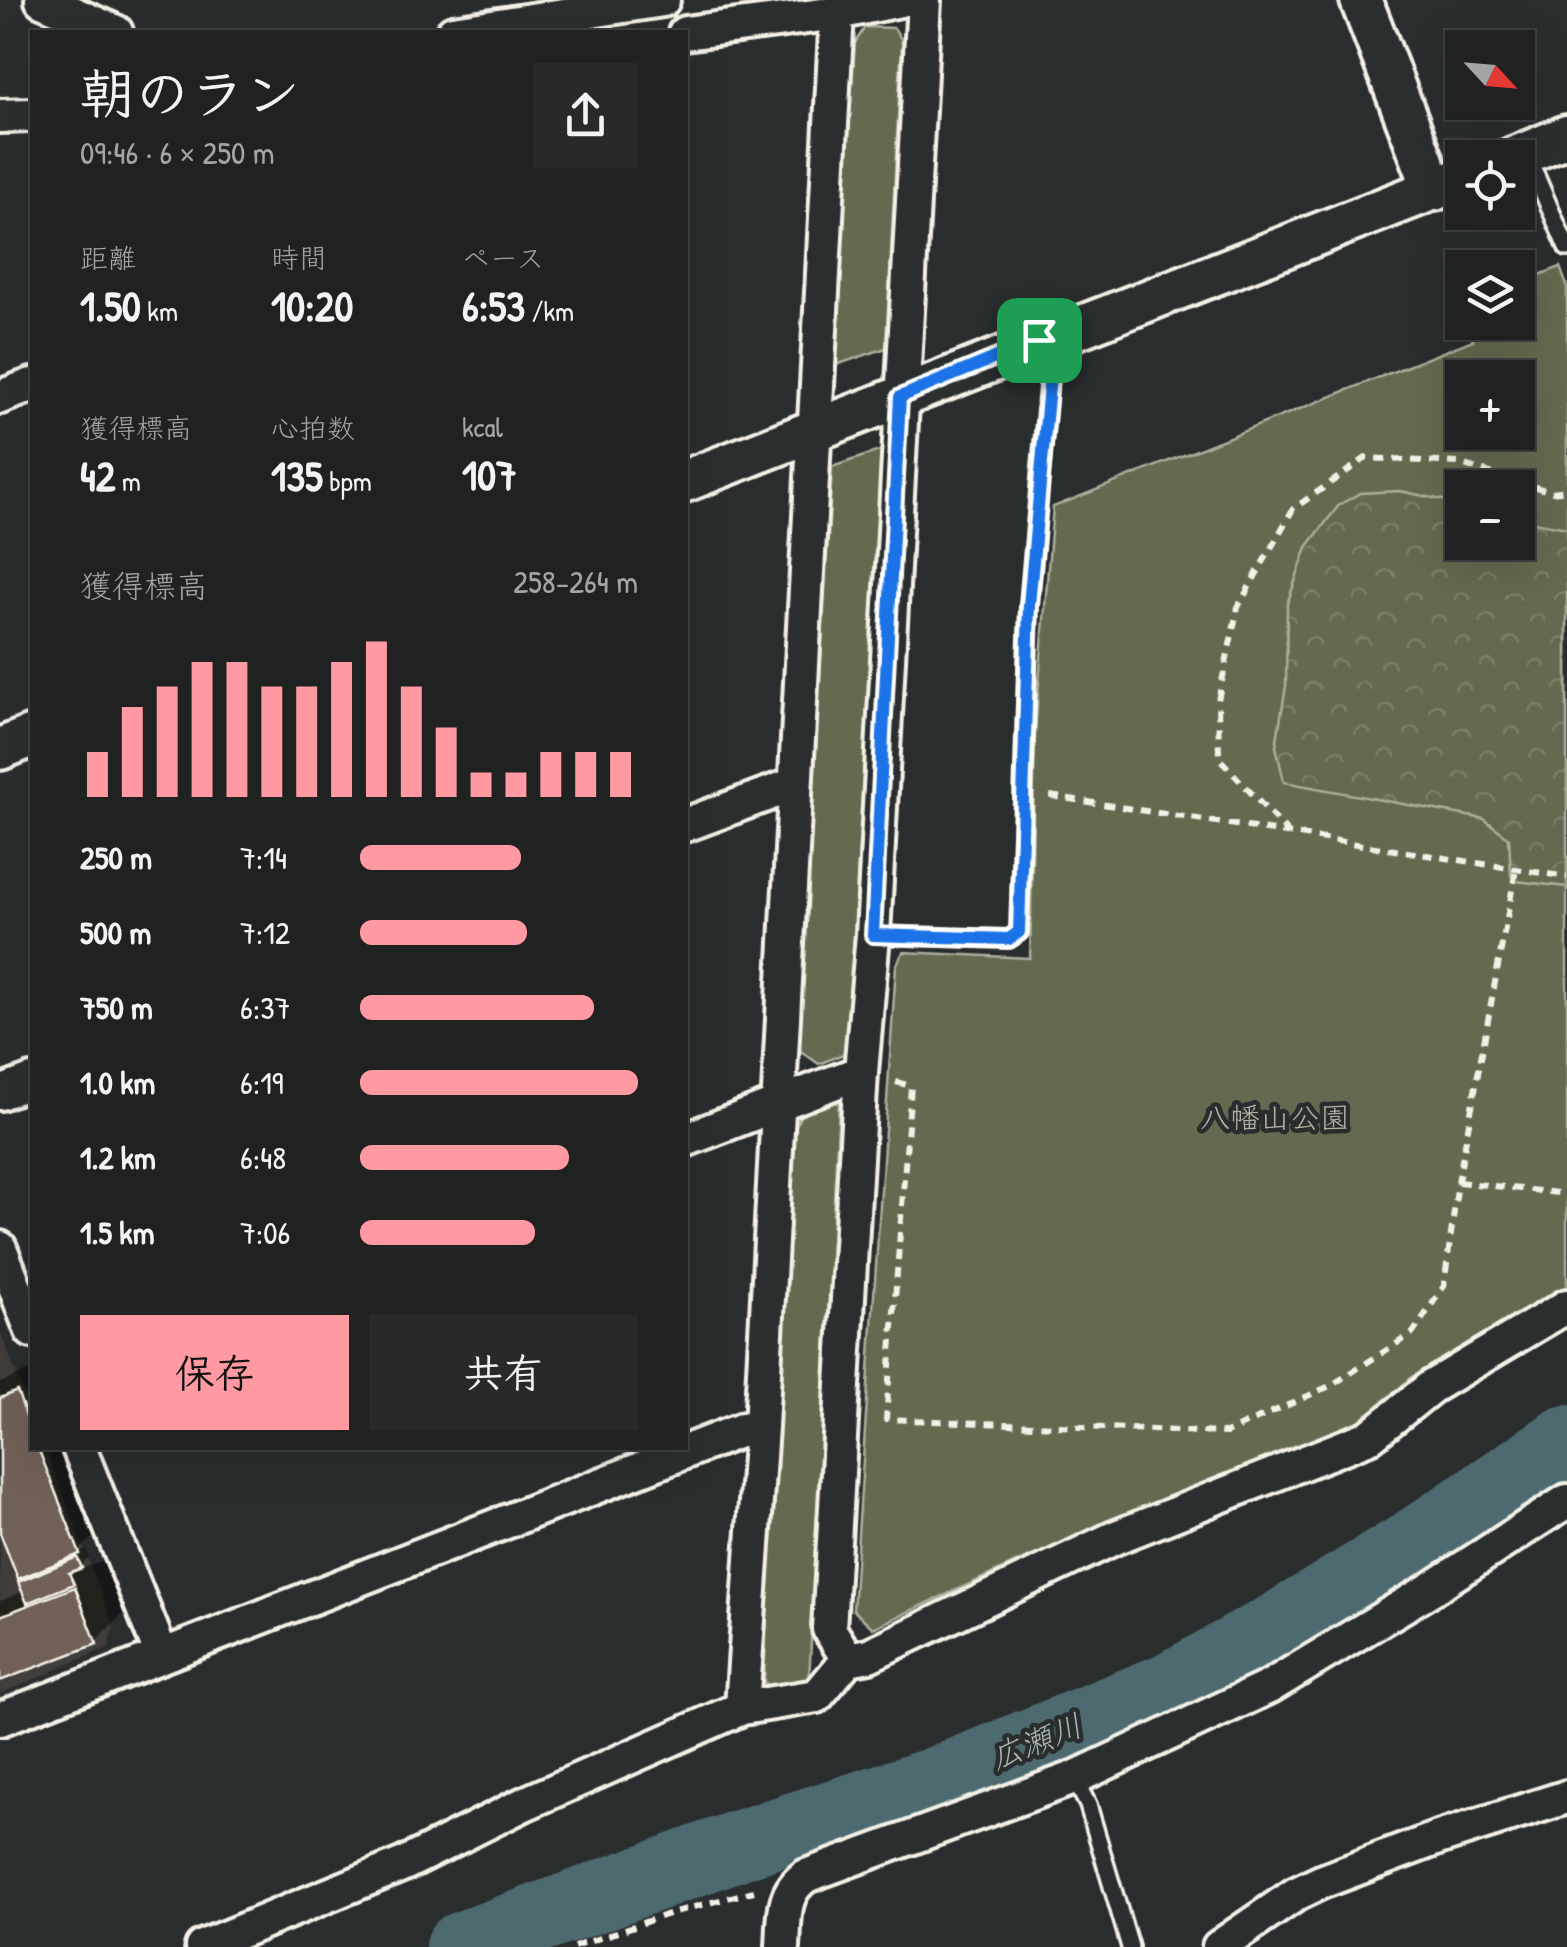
<!DOCTYPE html>
<html lang="ja">
<head>
<meta charset="utf-8">
<style>
  body { margin:0; font-family:"Patrick Hand","Klee One",sans-serif; background:#282a2a; color:#f1f3f6; height:100vh; display:flex; flex-direction:column; font-size:38px; white-space:nowrap }
  * { box-sizing:border-box; margin:0 }
  p { font-size:32px; color:#a2a4a5 }
  .icon { flex:none; width:55px; height:55px; fill:none; stroke:currentColor; stroke-width:2; stroke-linecap:round; stroke-linejoin:round }
  .map { position:relative; flex:1; overflow:hidden }
  .drawer { position:absolute; left:30px; top:30px; width:658px; height:1420px; display:flex; flex-direction:column; background:#202222; border-radius:0px; box-shadow:0 10px 40px #0002,0 0 0 2px #3d3f40 }
  .drawer>* { flex:none }
  .needle { width:65px; rotate:116deg }
  .fabs { position:absolute; left:1445px; top:30px; display:grid; gap:20px }
  .fabs a { display:grid; place-items:center; width:90px; height:90px; border-radius:0px; background:#202222; box-shadow:0 10px 40px #0002,0 0 0 2px #3d3f40; font-size:50px }
  .pin { position:absolute; display:grid; place-items:center; width:85px; height:85px; color:#fff; margin:-42px; border-radius:20px; box-shadow:0 5px 15px #0006 }
  .round { display:grid; place-items:center; flex:none; width:105px; height:105px; border-radius:0px; background:#282a2a }
  .overview { display:flex; align-items:center; justify-content:space-between; height:170px; padding:0 50px }
  h1 { font-size:55px; font-weight:700; line-height:75px }
  .metrics { display:grid; grid-template-columns:repeat(3,1fr); gap:15px; height:170px; padding:10px 50px }
  .metrics div { display:grid; align-content:center }
  .metrics b { font-size:42px; font-weight:700 }
  .metrics small { font-size:28px; font-weight:400 }
  .metrics p { font-size:28px }
  .chart { height:280px; padding:20px 50px }
  .chart p { display:flex; justify-content:space-between }
  .chart svg { width:100%; height:180px; margin-top:10px; stroke:#ff9aa2; stroke-width:6 }
  .cta { display:flex; gap:20px; margin-top:auto; padding:20px 50px }
  .cta a { flex:1; height:115px; border-radius:0px; background:#ff9aa2; color:#111; font-size:40px; font-weight:700; line-height:115px; text-align:center }
  .cta a+a { background:#282a2a; color:#f1f3f6 }
  ul { padding:0 50px; list-style:none; font-size:32px }
  li { display:grid; grid-template-columns:160px 120px 1fr; align-items:center; height:75px }
  li i { height:25px; border-radius:12px; background:#ff9aa2 }
  .map>svg:first-child { display:block }
  .built { fill:#3f3c3b }
  .green { fill:#636a4f; stroke:#acae9c; stroke-width:2.5; fill-rule:evenodd }
  .forest { fill:url(#forest-crowns); stroke:#acae9c; stroke-width:2.5 }
  .shadow { fill:#0007 }
  .lines { fill:none; stroke-linecap:round; stroke-linejoin:round }
  .river { stroke:#4d6b6f; stroke-width:70 }
  .building { fill:#716058; stroke:#f4f1e8; stroke-width:2.5 }
  .service-casing { stroke:#f4f1e8; stroke-width:22 }
  .minor-casing { stroke:#f4f1e8; stroke-width:40 }
  .tertiary-casing { stroke:#f4f1e8; stroke-width:48 }
  .path { stroke:#f4f1e8; stroke-width:6; stroke-dasharray:10 8; stroke-linecap:butt }
  .service { stroke:#2a2d2e; stroke-width:15 }
  .minor { stroke:#2a2d2e; stroke-width:32 }
  .tertiary { stroke:#2a2d2e; stroke-width:40 }
  .route-casing { stroke:#fff; stroke-width:20 }
  .route { stroke:#1a73e8; stroke-width:12 }
  .labels { text-anchor:middle; dominant-baseline:central; stroke-width:9; stroke-linejoin:round; paint-order:stroke }
  .park-label { font-size:30px; fill:#b3b4a3; stroke:#2a2d2e }
  .water-label { font-size:32px; font-style:italic; fill:#a9b5b2; stroke:#2a2d2e }
</style>
</head>
<body>
<div class="map">
<svg width="1567" height="1947" viewBox="0 0 1567 1947">
  <defs>
    <pattern id="forest-crowns" width="20" height="18" patternUnits="userSpaceOnUse" patternTransform="scale(2.5)"><rect width="20" height="18" fill="#636a4f"/><path d="M2 6a3 3 0 1 1 6 0M12 15a3 3 0 1 1 6 0" fill="none" stroke="#7a8068"/></pattern>
  </defs>
  <rect width="100%" height="100%" fill="#2a2d2e"/>
  <filter id="ink" filterUnits="userSpaceOnUse"><feTurbulence type="fractalNoise" baseFrequency=".01" numOctaves="2"/><feDisplacementMap in="SourceGraphic" scale="20" xChannelSelector="R" yChannelSelector="G"/><feConvolveMatrix kernelMatrix="1 2 1 2 8 2 1 2 1" color-interpolation-filters="sRGB"/></filter>
  <g filter="url(#ink)">
    <!-- built -->
    <path class="built" d="M0,1331l32,84v33h13l69,178 -5,21 -109,47z"/>
    <!-- green -->
    <path class="green" d="M865,27l29,1 8,12 -16,308 -53,18 22,-323z
      M1560,267l7,19v1003l-157,89 -41,40 -351,144 -145,66 -20,-18 43,-644 7,-14 127,6 5,-226 18,-225 420,-167 -6,-17 51,-1v-39zM1462,378h56v54h-56zM1462,488h56v54h-56z
      M882,450l-34,588 -5,16 -24,10 -20,-14 33,-583z
      M825,1097l14,7 -30,577 -39,5 -6,-4 25,-541 14,-31z"/>
    <!-- forest -->
    <path class="forest" d="M1400,491l62,13v38h56v-23l49,9v359l-51,-6 -5,-6 -2,-37 -25,-19 -200,-37 -8,-36 10,-60 1,-82 20,-57 32,-42 21,-12z"/>
    <!-- shadow -->
    <path class="shadow" d="M32,1370v78h45l30,75 -32,32 11,-5 3,7 -15,15 29,-11 20,53 -28,28 -95,37v-78l25,-10 -4,-9 13,-12 -34,-44v-143z"/>
    <g class="lines">
      <!-- river -->
      <path class="river" d="M460,1947l282,-103 193,-62 235,-95 110,-61 123,-75 164,-111"/>
    </g>
    <!-- building -->
    <path class="building" d="M17,1391l15,41v16h6l42,106 -62,25 -18,-46v-135z
      M77,1557l5,11 -13,5 5,11 -47,19 -9,-21z
      M75,1587l22,57 -97,37v-65z"/>
    <g class="lines">
      <!-- service casing -->
      <g class="service-casing">
        <path id="service" d="M1527,155l40,93
          M873,935l136,4 10,-7 10,-327 20,-230 -10,-33
          M1074,1778l14,27 42,142"/>
      </g>
      <!-- minor casing -->
      <g class="minor-casing">
        <path id="minor" d="M42,0l74,32
          M453,32l210,-32
          M685,33l152,-20 63,-13
          M0,116l32,-1
          M0,397l32,-12
          M685,825l110,-41
          M0,1093l32,-12
          M685,1140l176,-68
          M0,1248l32,83
          M79,1448l83,208
          M848,1659l-19,-30 32,-557 12,-137 51,-935
          M742,1708l19,-281 76,-1414
          M0,1719l744,-290 17,-2
          M202,1947l202,-83 120,-60 218,-96 75,-12 31,-37 21,-4 245,-117 255,-101 62,-50 136,-81
          M783,1947c2,-28 -2,-54 23,-71l268,-98 195,-91 162,-98 136,-88
          M1219,1947l77,-53 25,-12 117,-44 129,-41"/>
      </g>
      <!-- tertiary casing -->
      <g class="tertiary-casing">
        <path id="tertiary" d="M1361,0l73,190
          M1513,158l54,-22
          M685,481l777,-303
          M0,749l32,-13"/>
      </g>
      <!-- path -->
      <path class="path" d="M1050,796l517,81
        M1289,834l-70,-76 -1,-58 20,-93 55,-98 73,-51 92,5 94,29 15,-2
        M896,1082l15,4 -25,333 340,14 106,-48 81,-52 31,-47 14,-104 58,-313
        M1458,1182l109,12
        M574,1947l97,-34 83,-22"/>
      <!-- service -->
      <use href="#service" class="service"/>
      <!-- minor -->
      <use href="#minor" class="minor"/>
      <!-- tertiary -->
      <use href="#tertiary" class="tertiary"/>
    </g>
  </g>
  <g class="lines" filter="url(#ink)">
    <!-- route casing -->
    <g class="route-casing">
      <path id="route" d="M1039,340l11,35 -21,230 -10,327 -10,7 -136,-4 27,-538z"/>
    </g>
    <!-- route -->
    <use href="#route" class="route"/>
  </g>
  <g class="labels">
    <!-- park labels -->
    <g class="park-label">
      <text x="1275" y="1117">八幡山公園</text>
    </g>
    <!-- water labels -->
    <g class="water-label">
      <text transform="translate(1036 1741) rotate(-22)">広瀬川</text>
    </g>
  </g>
</svg>
<div class="fabs">
<a><svg class="needle" viewBox="-14 -14 28 28"><path d="M0-13l5 13h-10z" fill="#e53935"/><path d="M0 13l5-13h-10z" fill="#a2a4a5"/></svg></a>
<a><svg class="icon" aria-label="locate" viewBox="0 0 24 24"><circle cx="12" cy="12" r="6"/><path d="M12 2v4M12 18v4M2 12h4M18 12h4"/></svg></a>
<a><svg class="icon" aria-label="layers" viewBox="0 0 24 24"><path d="M12 4l9 5-9 5-9-5zM3 14l9 5 9-5"/></svg></a>
<a>+</a>
<a>−</a>
</div>
<div class="pin" style="left:1039px;top:340px;background:#1e9e55"><svg class="icon" aria-label="arrive" viewBox="0 0 24 24"><path d="M6 21V4h12l-3 4 3 4H6"/></svg></div>
<section class="drawer">
<div class="overview"><div><h1>朝のラン</h1><p>09:46 · 6 × 250 m</p></div><a class="round"><svg class="icon" aria-label="share" viewBox="0 0 24 24"><path d="M12 15V3M7 8l5-5 5 5M5 13v7h14v-7"/></svg></a></div>
<div class="metrics">
<div><p>距離</p><b>1.50<small> km</small></b></div>
<div><p>時間</p><b>10:20</b></div>
<div><p>ペース</p><b>6:53<small> /km</small></b></div>
</div>
<div class="metrics">
<div><p>獲得標高</p><b>42<small> m</small></b></div>
<div><p>心拍数</p><b>135<small> bpm</small></b></div>
<div><p>kcal</p><b>107</b></div>
</div>
<div class="chart"><p><span>獲得標高</span>258–264 m</p>
<svg viewBox="0 0 160 44" preserveAspectRatio="none"><path d="M5 44V33M15 44V22M25 44V17M35 44V11M45 44V11M55 44V17M65 44V17M75 44V11M85 44V6M95 44V17M105 44V27M115 44V38M125 44V38M135 44V33M145 44V33M155 44V33"/></svg>
</div>
<ul>
<li><b>250 m</b>7:14<i style="width:58%"></i></li>
<li><b>500 m</b>7:12<i style="width:60%"></i></li>
<li><b>750 m</b>6:37<i style="width:84%"></i></li>
<li><b>1.0 km</b>6:19<i style="width:100%"></i></li>
<li><b>1.2 km</b>6:48<i style="width:75%"></i></li>
<li><b>1.5 km</b>7:06<i style="width:63%"></i></li>
</ul>
<div class="cta"><a>保存</a><a>共有</a></div>
</section>
</div>
</body>
</html>
